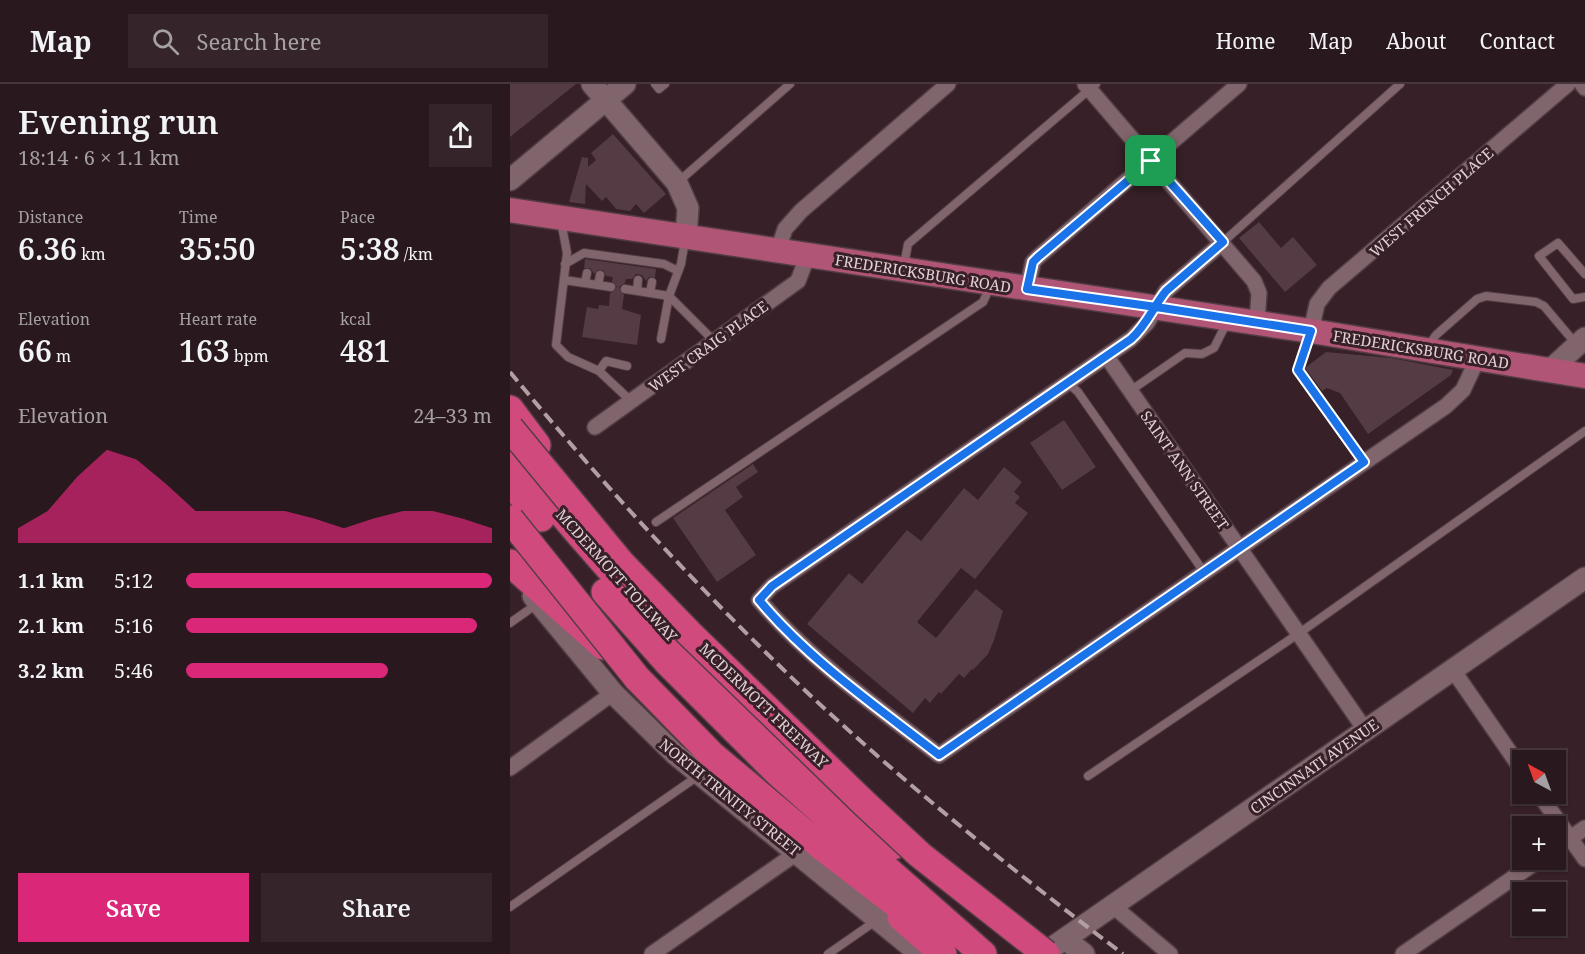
<!DOCTYPE html>
<html lang="en">
<head>
<meta charset="utf-8">
<style>
  body { margin:0; font-family:"Noto Serif",serif; background:#35252a; color:#f1f3f6; height:100vh; display:flex; flex-direction:column; font-size:22px; white-space:nowrap }
  * { box-sizing:border-box; margin:0 }
  p { font-size:20px; color:#a5a0a4 }
  .icon { flex:none; width:33px; height:33px; fill:none; stroke:currentColor; stroke-width:2; stroke-linecap:round; stroke-linejoin:round }
  .map { position:relative; flex:1; overflow:hidden }
  .sheet { display:flex; flex-direction:column; background:#29181d; width:510px }
  .sheet>* { flex:none }
  .needle { width:39px; rotate:319deg }
  .fabs { position:absolute; left:1002px; top:666px; display:grid; gap:12px }
  .fabs a { display:grid; place-items:center; width:54px; height:54px; border-radius:0px; background:#29181d; box-shadow:0 2px 4px #0004,0 0 0 2px #45373b; font-size:30px }
  .pin { position:absolute; display:grid; place-items:center; width:51px; height:51px; color:#fff; margin:-26px; border-radius:12px; box-shadow:0 3px 9px #0006 }
  .round { display:grid; place-items:center; flex:none; width:63px; height:63px; border-radius:0px; background:#35252a }
  .overview { display:flex; align-items:center; justify-content:space-between; height:102px; padding:0 18px }
  h1 { font-size:33px; font-weight:600; line-height:45px }
  .metrics { display:grid; grid-template-columns:repeat(3,1fr); gap:9px; height:102px; padding:6px 18px }
  .metrics div { display:grid; align-content:center }
  .metrics b { font-size:30px; font-weight:600 }
  .metrics small { font-size:16px; font-weight:400 }
  .metrics p { font-size:16px }
  .chart { height:168px; padding:12px 18px }
  .chart p { display:flex; justify-content:space-between }
  .chart svg { width:100%; height:108px; margin-top:6px; fill:#db2777; opacity:.7 }
  .button { display:flex; gap:12px; margin-top:auto; padding:12px 18px }
  .button a { flex:1; height:69px; border-radius:0px; background:#db2777; color:#fff; font-size:24px; font-weight:600; line-height:69px; text-align:center }
  .button a+a { background:#35252a; color:#f1f3f6 }
  ul { padding:0 18px; list-style:none; font-size:20px }
  li { display:grid; grid-template-columns:96px 72px 1fr; align-items:center; height:45px }
  li i { height:15px; border-radius:8px; background:#db2777 }
  header { display:flex; align-items:center; gap:36px; box-sizing:border-box; height:84px; padding:0 30px; background:#29181d; border-bottom:2px solid #45373b }
  header strong { font-size:28px }
  nav { display:flex; gap:33px; margin-inline-start:auto; font-size:21px }
  .search { width:420px; height:54px; background:#35252a; display:flex; align-items:center; gap:15px; box-sizing:border-box; padding:0 21px; border-radius:0px; color:#a5a0a4; font-size:22px }
  main { display:flex; flex:1; min-height:0 }
  .map>svg:first-child { display:block }
  .building { fill:#553b43 }
  .lines { fill:none; stroke-linecap:round; stroke-linejoin:round }
  .lane-casing { stroke:#513d43; stroke-width:10 }
  .street-casing { stroke:#513d43; stroke-width:18 }
  .secondary-casing { stroke:#513d43; stroke-width:24 }
  .primary-casing { stroke:#513d43; stroke-width:27 }
  .highway-casing { stroke:#513d43; stroke-width:30 }
  .lane { stroke:#81656c; stroke-width:8 }
  .street { stroke:#81656c; stroke-width:15 }
  .secondary { stroke:#81656c; stroke-width:21 }
  .primary { stroke:#b15576; stroke-width:24 }
  .highway { stroke:#d14a7d; stroke-width:27 }
  .rail { stroke:#b19fa4; stroke-width:4; stroke-dasharray:12 6; stroke-linecap:butt }
  .highway-bridge-casing { stroke:#513d43; stroke-width:30; stroke-linecap:butt }
  .highway-bridge { stroke:#d14a7d; stroke-width:27 }
  .route-casing { stroke:#fff; stroke-width:12 }
  .route { stroke:#1a73e8; stroke-width:8 }
  .labels { text-anchor:middle; dominant-baseline:central; stroke-width:6; stroke-linejoin:round; paint-order:stroke }
  .street-label { font-size:15px; fill:#e1d1d5; stroke:#372027 }
</style>
</head>
<body>
<header>
<strong>Map</strong>
<div class="search"><svg class="icon" aria-label="search" viewBox="0 0 24 24"><circle cx="10" cy="10" r="6"/><path d="M15 15l6 6"/></svg>Search here</div>
<nav><a>Home</a><a>Map</a><a>About</a><a>Contact</a></nav>
</header>
<main>
<section class="sheet">
<div class="overview"><div><h1>Evening run</h1><p>18:14 · 6 × 1.1 km</p></div><a class="round"><svg class="icon" aria-label="share" viewBox="0 0 24 24"><path d="M12 15V3M7 8l5-5 5 5M5 13v7h14v-7"/></svg></a></div>
<div class="metrics">
<div><p>Distance</p><b>6.36<small> km</small></b></div>
<div><p>Time</p><b>35:50</b></div>
<div><p>Pace</p><b>5:38<small> /km</small></b></div>
</div>
<div class="metrics">
<div><p>Elevation</p><b>66<small> m</small></b></div>
<div><p>Heart rate</p><b>163<small> bpm</small></b></div>
<div><p>kcal</p><b>481</b></div>
</div>
<div class="chart"><p><span>Elevation</span>24–33 m</p>
<svg viewBox="0 0 160 44" preserveAspectRatio="none"><path d="M0 44V38L10 31L20 17L30 6L40 10L50 20L60 31L70 31L80 31L90 31L100 34L110 38L120 34L130 31L140 31L150 34L160 38V44z"/></svg>
</div>
<ul>
<li><b>1.1 km</b>5:12<i style="width:100%"></i></li>
<li><b>2.1 km</b>5:16<i style="width:95%"></i></li>
<li><b>3.2 km</b>5:46<i style="width:66%"></i></li>
</ul>
<div class="button"><a>Save</a><a>Share</a></div>
</section>
<div class="map">
<svg width="1075" height="870" viewBox="0 0 1075 870">
  <rect width="100%" height="100%" fill="#372027"/>
  <!-- building -->
  <path class="building" d="M0,0h66l-66,53z
    M103,50l53,60 -22,19 -8,-9 -6,7 -14,-2 -10,-12 -4,4 -16,-17 -1,20 -16,-2 13,-45 6,1v9l8,-7 -5,-7z
    M749,138l22,26 12,-11 24,28 -32,27 -46,-54z
    M75,175l71,10 -1,8h-6l-3,4 -4,-6 -6,-1 -4,5h-6l-1,4 -6,4 5,8 -2,14 19,6 -4,30 -55,-8 5,-30 11,2 1,-4 10,1 1,-13 7,-6 -5,-6 1,-4 -7,-1 -3,-6h-5l-4,4 -4,-6h-6z
    M816,268l65,6 62,12 -2,5 -83,59 -28,-41 -13,-5 -5,3 -17,-23z
    M554,336l32,47 -34,23 -32,-47z
    M243,380l5,8 -22,15 7,10 -18,13 31,45 -39,27 -44,-64z
    M494,383l18,15 -8,10 6,5 -5,6 13,10 -53,66 -14,-11 -44,54 19,16 40,-49 27,22 -9,29 -6,14 -15,16 -1,-1 -8,9 -5,-4 -18,20 -2,-2 -9,11 -5,-5 -12,15 -106,-89 42,-51 13,11 45,-54 14,11 43,-53 14,12z"/>
  <g class="lines">
    <!-- lane casing -->
    <g class="lane-casing">
      <path id="lane" d="M145,0l4,5 6,-5
        M168,98l112,-98
        M51,137l6,32 -11,92 12,12 31,14 32,30
        M175,156l-4,24 -12,32 46,46
        M713,158l177,-158
        M55,180l19,-11 80,11 14,7
        M394,181l4,-21 188,-160
        M1075,190l-27,-31 -19,13 34,43 12,-2
        M54,196l47,7
        M75,199l2,-10
        M88,201l2,-10
        M115,205l44,7 -8,43
        M127,207l1,-11
        M140,209l2,-11
        M800,251l-12,35 66,92
        M918,262l8,-11 41,-36 9,-3 50,6 8,4 32,38
        M89,287l7,-10 21,5
        M558,299l10,9 126,180
        M620,307l55,-38 17,1 12,-6 14,-28
        M146,438l327,-220 8,-17
        M0,539l27,-19
        M578,692l210,-142 287,-203
        M0,823l188,-131
        M318,870l49,-34"/>
    </g>
    <!-- street casing -->
    <g class="street-casing">
      <path id="street" d="M575,0l169,197 5,12 -2,30
        M1072,0l3,4
        M713,158l-57,49 -19,32 -16,16 -359,247 -13,14c51,60 118,107 180,155l507,-349 17,-16 15,-32
        M268,166l7,-21 16,-18 147,-127
        M517,205l6,-27 5,-5 201,-173
        M801,247l6,-27 12,-16 239,-204
        M597,273l259,374
        M85,343l203,-146 10,-26
        M943,586l69,100
        M0,684l103,-75
        M1029,710l46,65
        M1046,764l29,-20
        M603,822l57,48
        M142,870l146,-102
        M893,870l136,-94"/>
    </g>
    <!-- secondary casing -->
    <g class="secondary-casing">
      <path id="secondary" d="M82,0l85,99 11,25 -2,28
        M0,96l115,-96
        M1039,287l36,-33
        M23,512l80,97 62,61 245,200
        M555,855l19,15
        M533,870l542,-376"/>
    </g>
    <!-- primary casing -->
    <g class="primary-casing">
      <path id="primary" d="M0,126l801,121 274,45"/>
    </g>
    <!-- highway casing -->
    <g class="highway-casing">
      <path id="highway" d="M0,325l27,36
        M0,367c115,143 243,277 383,395
        M0,398l31,36
        M0,479l93,83
        M95,508l63,71 111,111 204,180
        M127,594l74,76 106,89 105,81
        M391,833l42,37"/>
    </g>
    <!-- lane -->
    <use href="#lane" class="lane"/>
    <!-- street -->
    <use href="#street" class="street"/>
    <!-- secondary -->
    <use href="#secondary" class="secondary"/>
    <!-- primary -->
    <use href="#primary" class="primary"/>
    <!-- highway -->
    <use href="#highway" class="highway"/>
    <!-- rail -->
    <path class="rail" d="M0,288c94,114 194,223 302,325 98,91 204,176 311,257"/>
    <!-- highway-bridge casing -->
    <g class="highway-bridge-casing">
      <path id="highway-bridge" d="M0,344l112,136 68,70 174,169 56,52 126,99
        M0,435l127,159"/>
    </g>
    <!-- highway-bridge -->
    <use href="#highway-bridge" class="highway-bridge"/>
  </g>
  <g class="lines">
    <!-- route casing -->
    <g class="route-casing">
      <path id="route" d="M641,77l72,81 -57,49c-13,16 -19,34 -35,48l-359,247 -13,14c50,60 118,107 180,155l425,-293 -66,-92 13,-39 -155,-24 -129,-18 6,-27 5,-5 113,-96"/>
    </g>
    <!-- route -->
    <use href="#route" class="route"/>
  </g>
  <g class="labels">
    <!-- street labels -->
    <g class="street-label">
      <text transform="translate(921 118) rotate(-41)">WEST FRENCH PLACE</text>
      <text transform="translate(413 189) rotate(9)">FREDERICKSBURG ROAD</text>
      <text transform="translate(198 262) rotate(-36)">WEST CRAIG PLACE</text>
      <text transform="translate(911 265) rotate(9)">FREDERICKSBURG ROAD</text>
      <text transform="translate(675 386) rotate(55)">SAINT ANN STREET</text>
      <text transform="translate(107 491) rotate(48)">MCDERMOTT TOLLWAY</text>
      <text transform="translate(254 621) rotate(44)">MCDERMOTT FREEWAY</text>
      <text transform="translate(804 682) rotate(-35)">CINCINNATI AVENUE</text>
      <text transform="translate(220 713) rotate(39)">NORTH TRINITY STREET</text>
    </g>
  </g>
</svg>
<div class="fabs">
<a><svg class="needle" viewBox="-14 -14 28 28"><path d="M0-13l5 13h-10z" fill="#e53935"/><path d="M0 13l5-13h-10z" fill="#a5a0a4"/></svg></a>
<a>+</a>
<a>−</a>
</div>
<div class="pin" style="left:641px;top:77px;background:#1e9e55"><svg class="icon" aria-label="arrive" viewBox="0 0 24 24"><path d="M6 21V4h12l-3 4 3 4H6"/></svg></div>
</div>
</main>
</body>
</html>
